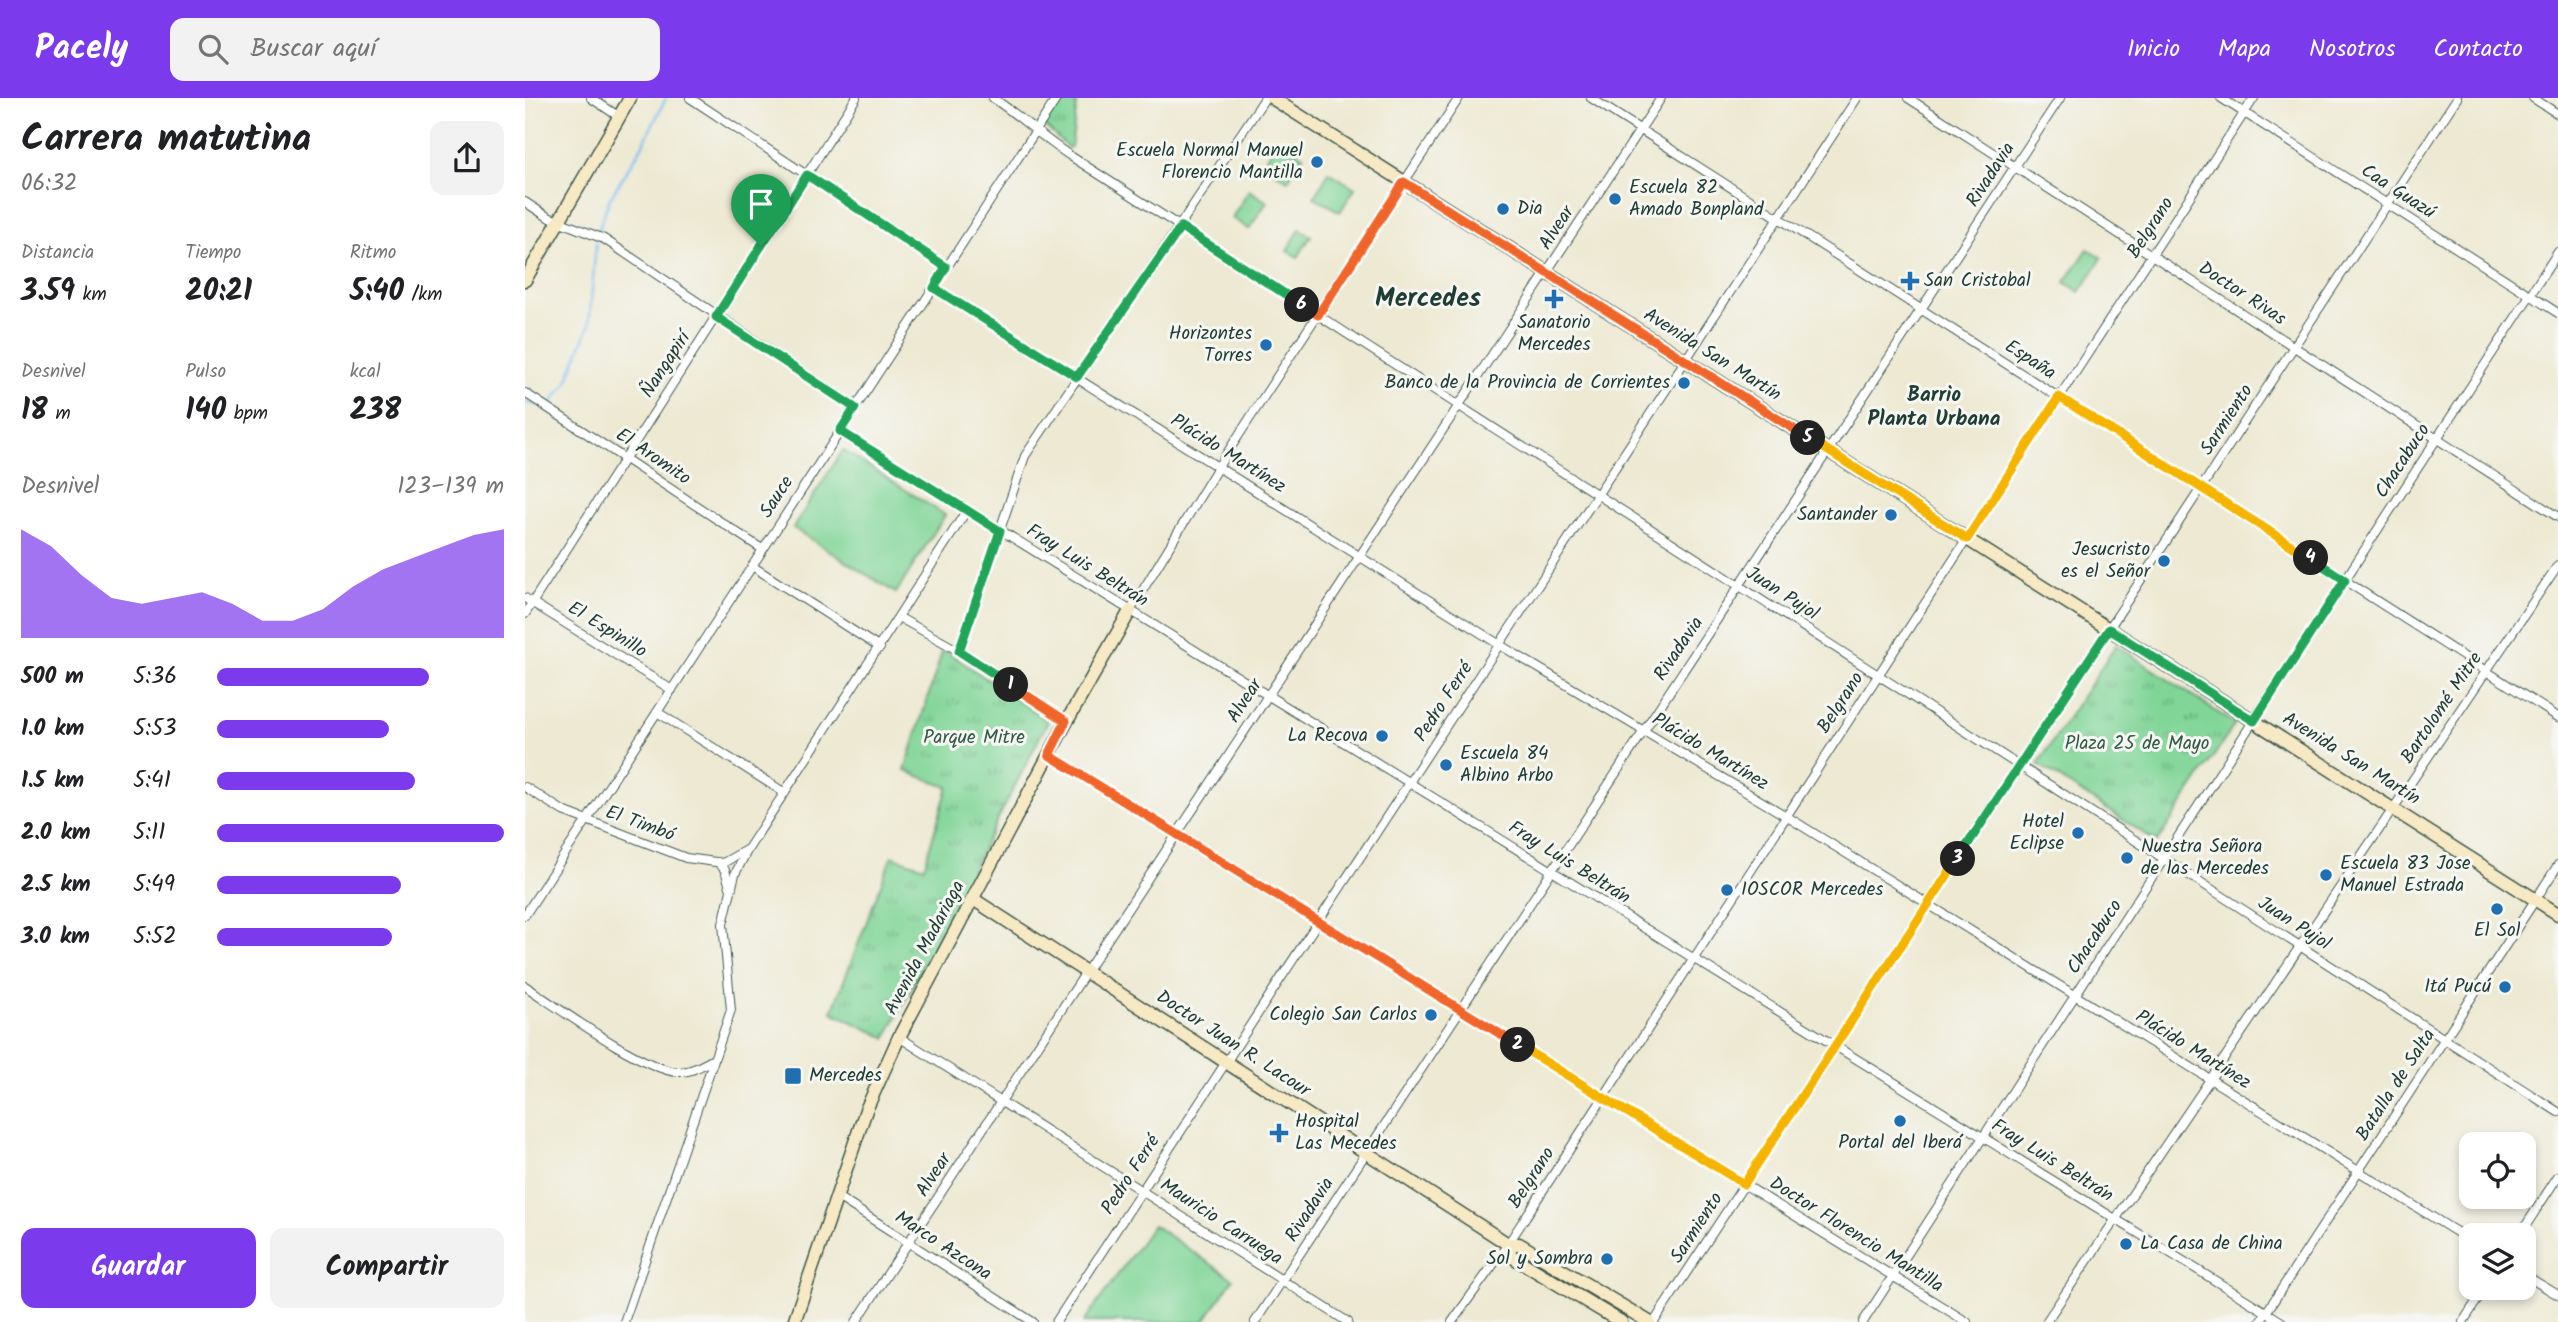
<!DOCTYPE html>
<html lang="es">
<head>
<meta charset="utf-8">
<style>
  body { margin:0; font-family:Kalam,sans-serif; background:#f2f2f2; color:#202124; height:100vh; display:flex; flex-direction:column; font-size:26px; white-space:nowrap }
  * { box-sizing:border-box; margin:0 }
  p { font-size:23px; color:#757577 }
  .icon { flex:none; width:38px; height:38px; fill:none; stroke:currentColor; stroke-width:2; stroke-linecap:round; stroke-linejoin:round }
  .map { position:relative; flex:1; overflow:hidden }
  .side { display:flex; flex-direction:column; background:#fff; width:525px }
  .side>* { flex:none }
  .controls { position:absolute; left:1934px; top:1034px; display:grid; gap:14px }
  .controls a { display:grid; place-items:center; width:77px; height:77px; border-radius:14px; background:#fff; box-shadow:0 4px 10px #0003; font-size:35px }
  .pin { position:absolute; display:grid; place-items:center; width:60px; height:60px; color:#fff; margin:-72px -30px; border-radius:50% 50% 50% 0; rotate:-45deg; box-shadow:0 0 7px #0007 }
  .pin .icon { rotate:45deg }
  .km { position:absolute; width:35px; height:35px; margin:-18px; border-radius:50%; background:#222; color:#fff; font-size:19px; line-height:35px; text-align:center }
  .round { display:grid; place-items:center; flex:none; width:74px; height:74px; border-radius:14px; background:#f2f2f2 }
  .overview { display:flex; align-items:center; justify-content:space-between; height:119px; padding:0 21px }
  h1 { font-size:38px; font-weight:600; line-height:52px }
  .stats { display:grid; grid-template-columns:repeat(3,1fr); gap:10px; height:119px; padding:7px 21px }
  .stats div { display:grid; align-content:center }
  .stats b { font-size:30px; font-weight:600 }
  .stats small { font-size:19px; font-weight:400 }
  .stats p { font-size:19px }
  .chart { height:196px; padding:14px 21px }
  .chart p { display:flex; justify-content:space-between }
  .chart svg { width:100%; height:126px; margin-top:7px; fill:#7c3aed; opacity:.7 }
  .button { display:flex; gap:14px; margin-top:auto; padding:14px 21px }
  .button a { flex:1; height:80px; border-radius:14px; background:#7c3aed; color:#fff; font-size:28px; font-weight:600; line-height:80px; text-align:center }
  .button a+a { background:#f2f2f2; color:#202124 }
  ul { padding:0 21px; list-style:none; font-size:23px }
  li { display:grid; grid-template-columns:112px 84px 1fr; align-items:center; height:52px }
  li i { height:18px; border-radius:9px; background:#7c3aed }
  header { display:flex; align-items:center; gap:42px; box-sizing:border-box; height:98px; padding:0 35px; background:#7c3aed; color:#fff }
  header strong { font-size:33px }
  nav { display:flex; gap:38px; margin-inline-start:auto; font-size:24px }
  .search { width:490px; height:63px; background:#f2f2f2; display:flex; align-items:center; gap:18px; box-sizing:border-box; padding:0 24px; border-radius:14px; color:#757577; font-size:26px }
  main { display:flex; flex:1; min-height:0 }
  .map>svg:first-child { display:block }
  .grass { fill:url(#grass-tufts); stroke:#508966; stroke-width:2 }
  .pitch { fill:#80d597; stroke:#508966; stroke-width:2 }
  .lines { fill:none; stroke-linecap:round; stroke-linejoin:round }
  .stream { stroke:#77beef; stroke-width:2.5 }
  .street-casing { stroke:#3e574c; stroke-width:10 }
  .secondary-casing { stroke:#3e574c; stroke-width:15 }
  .street { stroke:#fff; stroke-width:8 }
  .secondary { stroke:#f6e9c3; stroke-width:12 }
  .split-1-casing { stroke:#fff; stroke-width:14 }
  .split-2-casing { stroke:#fff; stroke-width:14 }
  .split-3-casing { stroke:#fff; stroke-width:14 }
  .split-4-casing { stroke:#fff; stroke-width:14 }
  .split-5-casing { stroke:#fff; stroke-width:14 }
  .split-6-casing { stroke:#fff; stroke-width:14 }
  .split-7-casing { stroke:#fff; stroke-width:14 }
  .split-1 { stroke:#22a559; stroke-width:9 }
  .split-2 { stroke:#f0652b; stroke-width:9 }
  .split-3 { stroke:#f5b400; stroke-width:9 }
  .split-4 { stroke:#22a559; stroke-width:9 }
  .split-5 { stroke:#f5b400; stroke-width:9 }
  .split-6 { stroke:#f0652b; stroke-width:9 }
  .split-7 { stroke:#22a559; stroke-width:9 }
  .poi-dot { fill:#1f6fb2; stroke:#f6f6f2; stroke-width:2.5 }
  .labels { text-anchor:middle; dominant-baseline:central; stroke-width:6; stroke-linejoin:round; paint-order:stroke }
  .poi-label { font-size:19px; fill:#1f3d34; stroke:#f6f6f2; text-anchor:end }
  .street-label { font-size:19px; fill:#1f3d34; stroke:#f6f6f2 }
  .park-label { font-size:19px; fill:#325b48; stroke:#f6f6f2 }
  .neighbourhood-label { font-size:21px; font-weight:bold; fill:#1f3d34; stroke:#f6f6f2 }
  .district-label { font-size:26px; font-weight:bold; fill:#1f3d34; stroke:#f6f6f2 }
</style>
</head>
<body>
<header>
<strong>Pacely</strong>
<div class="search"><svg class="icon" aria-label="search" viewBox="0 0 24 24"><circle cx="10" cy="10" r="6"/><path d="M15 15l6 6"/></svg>Buscar aquí</div>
<nav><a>Inicio</a><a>Mapa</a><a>Nosotros</a><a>Contacto</a></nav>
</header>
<main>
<section class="side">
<div class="overview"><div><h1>Carrera matutina</h1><p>06:32</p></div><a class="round"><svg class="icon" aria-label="share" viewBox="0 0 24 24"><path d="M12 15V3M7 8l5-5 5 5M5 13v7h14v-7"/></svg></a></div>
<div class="stats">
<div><p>Distancia</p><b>3.59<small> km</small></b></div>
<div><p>Tiempo</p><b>20:21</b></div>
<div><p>Ritmo</p><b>5:40<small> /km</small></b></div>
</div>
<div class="stats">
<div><p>Desnivel</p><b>18<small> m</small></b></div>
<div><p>Pulso</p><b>140<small> bpm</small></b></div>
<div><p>kcal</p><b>238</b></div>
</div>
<div class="chart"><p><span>Desnivel</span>123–139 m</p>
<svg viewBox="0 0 160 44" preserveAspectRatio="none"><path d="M0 44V6L10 12L20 22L30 30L40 32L50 30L60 28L70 32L80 38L90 38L100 34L110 26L120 20L130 16L140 12L150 8L160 6V44z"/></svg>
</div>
<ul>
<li><b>500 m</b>5:36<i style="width:74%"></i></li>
<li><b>1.0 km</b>5:53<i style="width:60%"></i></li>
<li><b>1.5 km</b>5:41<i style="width:69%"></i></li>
<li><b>2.0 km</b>5:11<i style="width:100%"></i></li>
<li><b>2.5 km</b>5:49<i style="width:64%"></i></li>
<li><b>3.0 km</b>5:52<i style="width:61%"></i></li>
</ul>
<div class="button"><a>Guardar</a><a>Compartir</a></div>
</section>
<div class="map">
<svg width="2033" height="1224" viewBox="0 0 2033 1224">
  <defs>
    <pattern id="grass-tufts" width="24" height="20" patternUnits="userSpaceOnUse" patternTransform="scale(1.75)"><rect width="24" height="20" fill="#80d597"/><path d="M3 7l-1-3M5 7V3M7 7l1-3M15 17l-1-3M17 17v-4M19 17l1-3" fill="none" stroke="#68ae7c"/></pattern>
  </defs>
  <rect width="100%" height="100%" fill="#f6f6f2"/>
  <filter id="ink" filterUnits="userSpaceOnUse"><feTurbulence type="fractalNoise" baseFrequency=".0143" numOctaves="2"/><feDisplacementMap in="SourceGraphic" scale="14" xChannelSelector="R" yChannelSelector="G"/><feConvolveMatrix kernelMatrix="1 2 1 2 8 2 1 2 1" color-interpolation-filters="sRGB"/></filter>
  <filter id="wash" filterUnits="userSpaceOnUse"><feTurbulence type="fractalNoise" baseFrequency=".00686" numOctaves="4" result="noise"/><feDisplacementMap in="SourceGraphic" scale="28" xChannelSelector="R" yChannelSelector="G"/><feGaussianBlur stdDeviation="1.57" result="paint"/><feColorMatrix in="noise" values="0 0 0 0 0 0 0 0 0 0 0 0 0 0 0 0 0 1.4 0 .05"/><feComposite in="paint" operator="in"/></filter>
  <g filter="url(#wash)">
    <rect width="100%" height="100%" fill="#ede9d2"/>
    <!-- grass -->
    <path class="grass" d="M534,0h19l-7,49 -3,1 -25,-24z
      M1591,547l119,79 -78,118 -119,-78z
      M418,551l105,72 -162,317 -54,-26 60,-156 32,11 24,-80 -43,-16z"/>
    <!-- pitch -->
    <path class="pitch" d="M753,42l25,16 -15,24 -25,-16z
      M804,74l26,16 -15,24 -26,-15z
      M724,92l18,12 -18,27 -17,-11z
      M775,131l11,7 -13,21 -11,-6z
      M1563,151l14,9 -22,34 -15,-10z
      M318,352l102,65 -49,78 -103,-65z
      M628,1127l80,54 -29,43h-120z"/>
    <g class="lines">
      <!-- stream -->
      <path class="stream" d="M74,131l10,-29 32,-52 25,-50
        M0,304l13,3
        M26,305l15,-19 23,-58 7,-83"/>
    </g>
  </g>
  <g filter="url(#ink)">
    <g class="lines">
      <!-- street casing -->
      <g class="street-casing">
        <path id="street" d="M66,0l27,18
          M165,0l256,169
          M468,0c28,19 51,41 79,59l1486,955
          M1066,0l967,619
          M1383,0l650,419
          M1696,0l337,215
          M2008,0l25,16
          M0,104l23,15 56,22 251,169
          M409,190l566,357 286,171 685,425
          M0,295l237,156
          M315,333l1442,891
          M227,468l128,82
          M0,500l147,92
          M605,513l88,-144 241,-369
          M0,516l331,-516
          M375,520l59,33 108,70
          M434,553l66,-195 240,-358
          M132,614l128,81
          M524,657l918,567
          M0,689l38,24 123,47 37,5 23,-13
          M193,764l7,8 5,17
          M0,817l532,-817
          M0,888c32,21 117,83 152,86 12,1 24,-6 35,-12
          M374,939l449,285
          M311,1098l197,126
          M1994,1138l39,-60
          M1998,1176l35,21
          M99,1224l107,-312 -8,-86 12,-50 13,-25 219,-339
          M331,1224l805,-1224
          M531,1224l801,-1224
          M730,1224l805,-1224
          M927,1224l56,-78 746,-1146
          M1129,1224l803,-1224
          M1338,1224l695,-1070
          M1521,1224l512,-757
          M1735,1224l298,-457
          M1938,1224l22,-34"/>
      </g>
      <!-- secondary casing -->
      <g class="secondary-casing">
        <path id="secondary" d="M747,0l1286,816
          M0,182l105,-182
          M448,801l535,345
          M983,1146h11l130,78
          M983,1146l3,12 110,66
          M269,1224l72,-212 33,-73 168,-316 63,-110"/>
      </g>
      <!-- street -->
      <use href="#street" class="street"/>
      <!-- secondary -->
      <use href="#secondary" class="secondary"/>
    </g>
  </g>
  <g class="lines" filter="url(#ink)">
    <!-- split-1 casing -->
    <g class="split-1-casing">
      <path id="split-1" d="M236,148l-45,71 139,91 -15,23 160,100 -41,120 52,34"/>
    </g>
    <!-- split-2 casing -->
    <g class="split-2-casing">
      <path id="split-2" d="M486,587l55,36 -17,34 469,290"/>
    </g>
    <!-- split-3 casing -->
    <g class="split-3-casing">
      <path id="split-3" d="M993,947l226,139 214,-325"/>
    </g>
    <!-- split-4 casing -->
    <g class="split-4-casing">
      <path id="split-4" d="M1433,761l151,-230 145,92 91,-141 -34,-22"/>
    </g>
    <!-- split-5 casing -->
    <g class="split-5-casing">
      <path id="split-5" d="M1283,340l159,101 92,-142 252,161"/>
    </g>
    <!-- split-6 casing -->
    <g class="split-6-casing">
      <path id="split-6" d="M777,207l16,10 86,-133 404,256"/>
    </g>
    <!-- split-7 casing -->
    <g class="split-7-casing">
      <path id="split-7" d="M236,148l46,-71 139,92 -12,21 143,89 104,-150 121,78"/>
    </g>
    <!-- split-1 -->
    <use href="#split-1" class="split-1"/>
    <!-- split-2 -->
    <use href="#split-2" class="split-2"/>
    <!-- split-3 -->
    <use href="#split-3" class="split-3"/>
    <!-- split-4 -->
    <use href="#split-4" class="split-4"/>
    <!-- split-5 -->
    <use href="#split-5" class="split-5"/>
    <!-- split-6 -->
    <use href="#split-6" class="split-6"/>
    <!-- split-7 -->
    <use href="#split-7" class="split-7"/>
  </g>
  <!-- markers -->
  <g class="poi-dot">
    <circle cx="792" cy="64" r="7"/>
    <circle cx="1090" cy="101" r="7"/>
    <circle cx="978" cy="111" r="7"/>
    <path d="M1381.5 172.5h7v7h7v7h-7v7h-7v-7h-7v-7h7z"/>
    <path d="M1025.5 190.5h7v7h7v7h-7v7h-7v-7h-7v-7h7z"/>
    <circle cx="741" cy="247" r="7"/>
    <circle cx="1159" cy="285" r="7"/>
    <circle cx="1366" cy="417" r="7"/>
    <circle cx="1639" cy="463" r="7"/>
    <circle cx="857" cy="638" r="7"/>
    <circle cx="921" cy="667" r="7"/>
    <circle cx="1553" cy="735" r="7"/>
    <circle cx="1602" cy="760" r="7"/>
    <circle cx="1801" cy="777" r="7"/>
    <circle cx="1202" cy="792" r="7"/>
    <circle cx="1972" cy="811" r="7"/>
    <circle cx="1980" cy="889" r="7"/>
    <circle cx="906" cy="917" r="7"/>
    <rect x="259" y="969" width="18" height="18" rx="3.5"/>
    <circle cx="1375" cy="1023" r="7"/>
    <path d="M750.5 1024.5h7v7h7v7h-7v7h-7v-7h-7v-7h7z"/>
    <circle cx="1601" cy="1146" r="7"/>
    <circle cx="1082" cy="1161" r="7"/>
  </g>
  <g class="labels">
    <!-- poi labels -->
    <g class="poi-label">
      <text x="778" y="53">Escuela Normal Manuel<tspan x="778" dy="22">Florencio Mantilla</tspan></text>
      <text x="1104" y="90" text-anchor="start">Escuela 82<tspan x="1104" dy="22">Amado Bonpland</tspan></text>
      <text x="992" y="111" text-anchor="start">Dia</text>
      <text x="1399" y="183" text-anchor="start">San Cristobal</text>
      <text x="1029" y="225" text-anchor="middle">Sanatorio<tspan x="1029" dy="22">Mercedes</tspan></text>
      <text x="727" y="236">Horizontes<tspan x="727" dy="22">Torres</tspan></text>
      <text x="1145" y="285">Banco de la Provincia de Corrientes</text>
      <text x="1352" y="417">Santander</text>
      <text x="1625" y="452">Jesucristo<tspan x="1625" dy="22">es el Señor</tspan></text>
      <text x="843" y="638">La Recova</text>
      <text x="935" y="656" text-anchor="start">Escuela 84<tspan x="935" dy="22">Albino Arbo</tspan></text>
      <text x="1539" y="724">Hotel<tspan x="1539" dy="22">Eclipse</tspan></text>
      <text x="1616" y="749" text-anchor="start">Nuestra Señora<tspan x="1616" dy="22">de las Mercedes</tspan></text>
      <text x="1815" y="766" text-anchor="start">Escuela 83 Jose<tspan x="1815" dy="22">Manuel Estrada</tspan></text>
      <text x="1216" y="792" text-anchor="start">IOSCOR Mercedes</text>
      <text x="1972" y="833" text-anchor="middle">El Sol</text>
      <text x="1966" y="889">Itá Pucú</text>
      <text x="892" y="917">Colegio San Carlos</text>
      <text x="284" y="978" text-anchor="start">Mercedes</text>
      <text x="770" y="1024" text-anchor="start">Hospital<tspan x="770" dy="22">Las Mecedes</tspan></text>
      <text x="1375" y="1045" text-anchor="middle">Portal del Iberá</text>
      <text x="1615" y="1146" text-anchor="start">La Casa de China</text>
      <text x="1068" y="1161">Sol y Sombra</text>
    </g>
    <!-- street labels -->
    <g class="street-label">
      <text transform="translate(1466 77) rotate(-57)">Rivadavia</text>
      <text transform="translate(1873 94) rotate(33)">Caa Guazú</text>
      <text transform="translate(1032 130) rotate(-57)">Alvear</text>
      <text transform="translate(1626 130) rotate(-57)">Belgrano</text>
      <text transform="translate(1717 196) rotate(33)">Doctor Rivas</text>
      <text transform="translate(1187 257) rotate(32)">Avenida San Martín</text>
      <text transform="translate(1505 262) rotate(33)">España</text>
      <text transform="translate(141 267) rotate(-57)">Ñangapirí</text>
      <text transform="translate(1702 322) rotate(-57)">Sarmiento</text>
      <text transform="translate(703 356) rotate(32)">Plácido Martínez</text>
      <text transform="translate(128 359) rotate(34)">El Aromito</text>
      <text transform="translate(1878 363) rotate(-57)">Chacabuco</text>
      <text transform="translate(252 399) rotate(-57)">Sauce</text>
      <text transform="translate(562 468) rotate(32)">Fray Luis Beltrán</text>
      <text transform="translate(1257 496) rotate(33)">Juan Pujol</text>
      <text transform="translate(82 532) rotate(32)">El Espinillo</text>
      <text transform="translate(1154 551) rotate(-56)">Rivadavia</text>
      <text transform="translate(720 603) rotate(-57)">Alvear</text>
      <text transform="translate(919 604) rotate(-57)">Pedro Ferré</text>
      <text transform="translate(1316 605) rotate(-57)">Belgrano</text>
      <text transform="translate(1917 610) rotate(-56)">Bartolomé Mitre</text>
      <text transform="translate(1185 654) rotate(31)">Plácido Martínez</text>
      <text transform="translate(1826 661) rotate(32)">Avenida San Martín</text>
      <text transform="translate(115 726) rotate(20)">El Timbó</text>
      <text transform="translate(1044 765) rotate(32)">Fray Luis Beltrán</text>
      <text transform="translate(1769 826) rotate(33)">Juan Pujol</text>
      <text transform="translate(1570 839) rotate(-57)">Chacabuco</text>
      <text transform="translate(400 850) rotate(-62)">Avenida Madariaga</text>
      <text transform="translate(708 946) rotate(33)">Doctor Juan R. Lacour</text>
      <text transform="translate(1668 952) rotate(32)">Plácido Martínez</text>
      <text transform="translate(1871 987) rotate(-57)">Batalla de Salta</text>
      <text transform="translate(1527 1063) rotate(32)">Fray Luis Beltrán</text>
      <text transform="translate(409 1077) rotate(-57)">Alvear</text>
      <text transform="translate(606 1077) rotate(-57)">Pedro Ferré</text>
      <text transform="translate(1007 1080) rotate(-57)">Belgrano</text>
      <text transform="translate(785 1112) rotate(-57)">Rivadavia</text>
      <text transform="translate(696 1124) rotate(33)">Mauricio Carruega</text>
      <text transform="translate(1172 1130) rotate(-57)">Sarmiento</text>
      <text transform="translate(1331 1137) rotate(32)">Doctor Florencio Mantilla</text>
      <text transform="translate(418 1148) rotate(33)">Marco Azcona</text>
    </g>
    <!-- park labels -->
    <g class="park-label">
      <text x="449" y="640">Parque Mitre</text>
      <text x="1612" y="646">Plaza 25 de Mayo</text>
    </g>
    <!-- neighbourhood labels -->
    <g class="neighbourhood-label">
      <text x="1409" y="297">Barrio<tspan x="1409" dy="24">Planta Urbana</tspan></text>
    </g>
    <!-- district labels -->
    <g class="district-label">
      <text x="903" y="201">Mercedes</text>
    </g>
  </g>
</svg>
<div class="controls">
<a><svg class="icon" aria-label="locate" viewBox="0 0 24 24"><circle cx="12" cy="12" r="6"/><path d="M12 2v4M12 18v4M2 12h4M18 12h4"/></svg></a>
<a><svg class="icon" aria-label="layers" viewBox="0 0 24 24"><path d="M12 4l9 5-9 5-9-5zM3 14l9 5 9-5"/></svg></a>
</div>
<div class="pin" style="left:236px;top:148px;background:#1e9e55"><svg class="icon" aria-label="arrive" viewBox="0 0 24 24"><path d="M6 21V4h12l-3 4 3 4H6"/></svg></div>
<b class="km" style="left:486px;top:587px">1</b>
<b class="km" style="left:993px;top:947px">2</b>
<b class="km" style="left:1433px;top:761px">3</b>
<b class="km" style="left:1786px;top:460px">4</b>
<b class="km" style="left:1283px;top:340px">5</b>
<b class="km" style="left:777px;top:207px">6</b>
</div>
</main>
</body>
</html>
